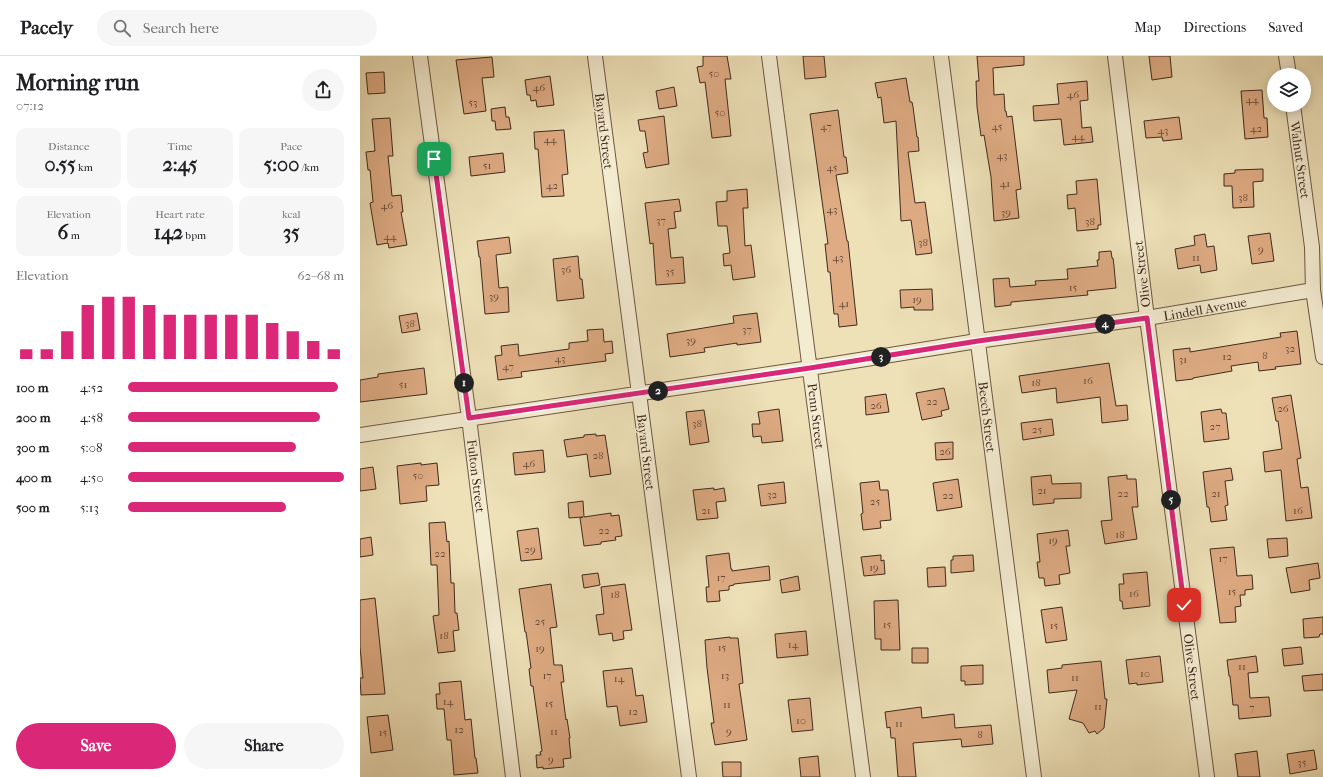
<!DOCTYPE html>
<html lang="en">
<head>
<meta charset="utf-8">
<style>
  body { margin:0; font-family:"IM FELL French Canon",serif; background:#f6f6f6; color:#202124; height:100vh; display:flex; flex-direction:column; font-size:15px; white-space:nowrap }
  * { box-sizing:border-box; margin:0 }
  p { font-size:13px; color:#757577 }
  .icon { flex:none; width:22px; height:22px; fill:none; stroke:currentColor; stroke-width:2; stroke-linecap:round; stroke-linejoin:round }
  .map { position:relative; flex:1; overflow:hidden }
  .details { display:flex; flex-direction:column; background:#fff; width:360px }
  .details>* { flex:none }
  .fabs { position:absolute; left:907px; top:12px; display:grid; gap:8px }
  .fabs a { display:grid; place-items:center; width:44px; height:44px; border-radius:50%; background:#fff; box-shadow:0 2px 10px #0003; font-size:20px }
  .pin { position:absolute; display:grid; place-items:center; width:34px; height:34px; color:#fff; margin:-17px; border-radius:8px; box-shadow:0 2px 6px #0006 }
  .km { position:absolute; width:20px; height:20px; margin:-10px; border-radius:50%; background:#222; color:#fff; font-size:11px; line-height:20px; text-align:center }
  .round { display:grid; place-items:center; flex:none; width:42px; height:42px; border-radius:21px; background:#f6f6f6 }
  .overview { display:flex; align-items:center; justify-content:space-between; height:68px; padding:0 16px }
  h1 { font-size:22px; font-weight:700; line-height:30px }
  .figures { display:grid; grid-template-columns:repeat(3,1fr); gap:6px; height:68px; padding:4px 16px }
  .figures div { display:grid; align-content:center; border-radius:10px; background:#f6f6f6; text-align:center }
  .figures b { font-size:20px; font-weight:700 }
  .figures small { font-size:11px; font-weight:400 }
  .figures p { font-size:11px }
  .chart { height:112px; padding:8px 16px }
  .chart p { display:flex; justify-content:space-between }
  .chart svg { width:100%; height:72px; margin-top:4px; stroke:#db2777; stroke-width:6 }
  .action { display:flex; gap:8px; margin-top:auto; padding:8px 16px }
  .action a { flex:1; height:46px; border-radius:24px; background:#db2777; color:#fff; font-size:16px; font-weight:700; line-height:46px; text-align:center }
  .action a+a { background:#f6f6f6; color:#202124 }
  ul { padding:0 16px; list-style:none; font-size:13px }
  li { display:grid; grid-template-columns:64px 48px 1fr; align-items:center; height:30px }
  li i { height:10px; border-radius:5px; background:#db2777 }
  header { display:flex; align-items:center; gap:24px; box-sizing:border-box; height:56px; padding:0 20px; background:#fff; border-bottom:1px solid #e0e0e0 }
  header strong { font-size:19px }
  nav { display:flex; gap:22px; margin-inline-start:auto; font-size:14px }
  .search { width:280px; height:36px; background:#f6f6f6; display:flex; align-items:center; gap:10px; box-sizing:border-box; padding:0 14px; border-radius:22px; color:#757577; font-size:15px }
  main { display:flex; flex:1; min-height:0 }
  .map>svg:first-child { display:block }
  .building { fill:#deab83; stroke:#402a1d }
  .lines { fill:none; stroke-linecap:round; stroke-linejoin:round }
  .street-casing { stroke:#6c5844; stroke-width:16 }
  .street { stroke:#f4ecd1; stroke-width:14 }
  .route-casing { stroke:#fff; stroke-width:8 }
  .route { stroke:#db2777; stroke-width:5 }
  .labels { text-anchor:middle; dominant-baseline:central; stroke-width:3; stroke-linejoin:round; paint-order:stroke }
  .number-label { font-size:11px; fill:#684a36 }
  .street-label { font-size:13px; fill:#402a1d; stroke:#f4ecd1 }
</style>
</head>
<body>
<header>
<strong>Pacely</strong>
<div class="search"><svg class="icon" aria-label="search" viewBox="0 0 24 24"><circle cx="10" cy="10" r="6"/><path d="M15 15l6 6"/></svg>Search here</div>
<nav><a>Map</a><a>Directions</a><a>Saved</a></nav>
</header>
<main>
<section class="details">
<div class="overview"><div><h1>Morning run</h1><p>07:12</p></div><a class="round"><svg class="icon" aria-label="share" viewBox="0 0 24 24"><path d="M12 15V3M7 8l5-5 5 5M5 13v7h14v-7"/></svg></a></div>
<div class="figures">
<div><p>Distance</p><b>0.55<small> km</small></b></div>
<div><p>Time</p><b>2:45</b></div>
<div><p>Pace</p><b>5:00<small> /km</small></b></div>
</div>
<div class="figures">
<div><p>Elevation</p><b>6<small> m</small></b></div>
<div><p>Heart rate</p><b>142<small> bpm</small></b></div>
<div><p>kcal</p><b>35</b></div>
</div>
<div class="chart"><p><span>Elevation</span>62–68 m</p>
<svg viewBox="0 0 160 44" preserveAspectRatio="none"><path d="M5 44V38M15 44V38M25 44V27M35 44V11M45 44V6M55 44V6M65 44V11M75 44V17M85 44V17M95 44V17M105 44V17M115 44V17M125 44V22M135 44V27M145 44V33M155 44V38"/></svg>
</div>
<ul>
<li><b>100 m</b>4:52<i style="width:97%"></i></li>
<li><b>200 m</b>4:58<i style="width:89%"></i></li>
<li><b>300 m</b>5:08<i style="width:78%"></i></li>
<li><b>400 m</b>4:50<i style="width:100%"></i></li>
<li><b>500 m</b>5:13<i style="width:73%"></i></li>
</ul>
<div class="action"><a>Save</a><a>Share</a></div>
</section>
<div class="map">
<svg width="963" height="721" viewBox="0 0 963 721">
  <rect width="100%" height="100%" fill="#eee1b8"/>
  <filter id="stains"><feTurbulence type="fractalNoise" baseFrequency=".005" numOctaves="4"/><feColorMatrix values="0 0 0 0 .2 0 0 0 0 .09 0 0 0 0 .02 0 0 0 .5 -.17"/></filter>
  <radialGradient id="worn" r=".72"><stop offset=".6" stop-color="#630" stop-opacity="0"/><stop offset="1" stop-color="#630" stop-opacity=".3"/></radialGradient>
  <!-- building -->
  <path class="building" d="M343,0h24l4,23h-6l6,57 -19,2 -7,-56 -5,1 -3,-16 6,-1z
    M443,0h21l2,21 -21,2z
    M617,0h47v9l-31,3 1,27 10,-1 1,17h1l1,6 5,-1 9,73 -5,1 3,28 -25,3 -3,-44 -7,-42 -3,1 -4,-29 -1,-26h3z
    M789,0h21l2,21 -20,3z
    M132,1l2,20 -12,1 4,33 -22,3 -8,-54z
    M24,16l1,21 -17,1 -2,-21z
    M190,20l4,29 -17,2 -1,-7 -5,1 -1,-6h-3l-2,-15z
    M546,22l4,24h2l1,5 4,30h1l1,14 -11,1 7,51 10,-1 7,51 -16,2 -5,-35 -10,1 -5,-100 -12,2 -3,-26 -3,1 -3,-15z
    M727,25l1,19 -8,1 2,27 9,-1 2,15 -29,3 -3,-26 -27,2 -1,-15 26,-2 -2,-20z
    M314,31l3,19 -18,3 -3,-18z
    M902,34l2,28h3l1,19 -23,2 -4,-48z
    M145,51l1,10h3l2,12 -15,1 -1,-9h-3l-1,-12z
    M478,54l6,47h2l2,16 -12,2 11,66h1l9,84 -18,2 -1,-13h-4l-4,-42h-2l-3,-28h3l-18,-130z
    M304,60l5,48 -23,4 -3,-15 5,-1 -3,-21h-5l-2,-11z
    M819,61l3,22 -19,2 -1,-4 -16,1 -2,-17z
    M30,62l3,38h-5l4,40 9,-1 2,17h-2l6,33 -18,3 -1,-5 -11,2 -7,-42 3,-1 -3,-32h-2l-2,-18 9,-1 -3,-32z
    M204,74l4,44 -6,1 2,21 -22,1 -4,-48h-3l-1,-17z
    M143,97l2,19 -34,4 -2,-19z
    M903,113v12l-10,1 1,25 -21,1 -1,-22h-8v-12l11,-1v-3z
    M737,123l4,46h-3v4l-21,2 -2,-23 -7,1 -1,-14 10,-1 -1,-13z
    M387,133l1,19h-5l2,38 6,-1 4,32 -22,3 -2,-15 -7,1 -1,-12 7,-1 -3,-27h-9l-2,-24 11,-1v-10z
    M319,143l2,12 -7,1 2,16 -8,1 3,29 12,-1 2,26 -29,2 -3,-42 -3,1 -5,-41z
    M910,177l4,28 -22,3 -4,-28z
    M845,178l2,13 7,-1 3,24 -16,3 -1,-8 -22,4 -3,-20 20,-4 -1,-9z
    M149,181l2,16 -15,2 3,33 9,-1 1,25 -24,2 -5,-57h-1l-2,-16z
    M751,195l1,7h1l1,8 2,22 -29,3 1,4 -77,7v3l-16,2 -2,-28 16,-1 1,9 26,-2 -1,-4 33,-2 -1,-10 31,-3 -1,-6h2v-8z
    M218,200l2,23h2l2,19 -27,3 -4,-42z
    M572,233l1,21h-19v-3l-13,1 -1,-18z
    M57,257l3,17 -18,3 -3,-17z
    M397,257l4,29 -24,3v-2l-33,5 1,4 -35,5 -3,-23 67,-11 -1,-7z
    M243,273l1,13 8,-1 1,12 -8,1 1,7 -85,11 1,5 -24,3 -3,-24 7,-1 -1,-9 17,-2 1,12 50,-7v-6l19,-2 -1,-11z
    M937,275l4,33 -26,3 1,2 -17,2 -1,-9 -27,4 1,5 -39,7v1l-17,2 -3,-31 17,-2v4l91,-15 -1,-4z
    M749,307l7,43 11,-1 1,15 -26,3 -2,-26 -43,6 -1,-15 -34,5 -3,-17z
    M64,312l3,26 -67,8v-22l18,-3v-3z
    M584,332l5,21 -8,2 1,5 -20,4 -6,-27z
    M526,338l3,18 -23,3 -1,-18z
    M931,339l10,63 -4,1 4,29 7,-1 4,31 -26,3 -5,-51 -16,2 -2,-20 19,-3 -4,-28h-2l-4,-23z
    M419,353l4,32 -21,2 -1,-7 -8,1 -1,-13h8l-2,-12z
    M861,353l1,4h4l3,26 -25,3 -3,-30z
    M344,354l5,32 -19,3 -4,-33z
    M692,363l2,16 -31,5 -2,-17z
    M236,378v2l9,-1 6,39 -21,3 -3,-23 -20,3 -3,-17 20,-3v-2z
    M593,386v17l-17,1 -1,-17z
    M183,394l2,22 -30,3 -2,-22z
    M61,407v2l16,-2 2,22 -13,1 1,15 -27,3 -3,-38z
    M13,411l3,22 -16,2v-22z
    M871,412l2,12 -8,1 3,24 -3,1 2,14 -16,2 -2,-15h-2l-4,-35z
    M691,419l1,9 29,-1v15l-27,1v4l-21,2 -2,-28z
    M767,419v4h9l2,28h-6l5,32 -32,5 -4,-23 11,-1 -4,-43z
    M598,423l4,28 -25,4 -4,-28z
    M519,425l1,9h8l3,30 -11,1 1,7 -18,2 -2,-16 2,-1 -3,-30z
    M424,426l2,21 -25,3 -3,-21z
    M354,432v2l10,-2 2,13 -10,1 2,16 -21,2 -4,-30z
    M223,445l1,16 27,-4v3l8,-1 3,21 -7,1 1,3 -15,2v2l-17,2 -4,-28 3,-1 -14,1 -1,-15z
    M85,466l2,20 2,-1 2,42h3l1,30h2l2,17 -6,1 2,20 -17,2 -5,-37 6,-1 -2,-50h-6l-2,-42z
    M178,472l4,31 -21,2 -4,-30z
    M708,474l2,16h-4l4,27 -11,2 1,9 -15,2 -1,-8h-5l-2,-16h3l-3,-28z
    M11,481l2,18 -13,2v-18z
    M927,482l1,18 -19,2 -2,-19z
    M874,491l3,29 15,-1 1,14 -8,1v5h-5l1,11 -6,1 1,15 -16,1 -10,-74z
    M369,497l2,16h1v2l37,-5 1,14 -36,4v1l-5,1v4l-10,1 1,10 -13,1 -1,-15h3l-3,-31z
    M521,499v6l3,-1 1,14 -21,2 -3,-19z
    M613,499l1,16 -23,2v-13h2v-4z
    M958,507l2,15 -11,2 1,10 -19,3 -5,-25z
    M585,511l1,19 -18,1 -1,-19z
    M787,516l3,34 -27,3 -1,-8h-2l-1,-17h5l-1,-10z
    M238,517l2,12 -16,3 -2,-13z
    M438,520l2,14 -18,3 -2,-13z
    M191,528l6,43 -7,1 4,37h8l2,17h-3l5,38 1,-1 3,19h-1l2,20 -8,1 1,8 -21,2v-2l-6,1 -1,-13h5l-1,-3 2,-1 -9,-65h-2l-2,-17 2,-1 -5,-36h-1l-6,-43z
    M265,528l7,46 -9,1 1,8 -11,2 -1,-8 -13,2 -3,-20 8,-1 -3,-27z
    M15,542l10,96 -24,1 -1,-17h3l-3,-31v-47z
    M538,544l2,50h-19v-11h-6l-1,-38z
    M702,551l5,33 -21,3 -5,-33z
    M963,561v17h-3l-1,3 -15,1 -1,-19z
    M446,575l2,24 -31,3 -2,-24z
    M370,581v1h8l5,45 -4,1 8,56 -32,5 -4,-22h3l-7,-55 -2,-28z
    M941,591l2,17 -19,2 -2,-17z
    M552,592h16v15h-16z
    M800,600l3,26 -26,3v-2l-8,1 -3,-24z
    M896,600l2,16 -10,1 2,25 19,-1 2,19 -32,3 -1,-14h-5l-3,-29h-1l-2,-16z
    M741,605l4,38h2l-3,29 -7,6 -2,-3 -6,2 -6,-10 -14,-4 8,-29 -28,3 -2,-23 15,-2v-3z
    M623,609v19l-18,1v-4h-4v-15z
    M272,612l4,28 7,-1 4,27 -27,4 -3,-20 -10,1 -4,-36z
    M963,618v16l-19,1 -2,-15z
    M101,625l4,39 6,-1 4,39h1l2,15 -24,2 -3,-35h-4l-3,-31h-7l-1,-15h4l-1,-11z
    M450,642l3,32 -21,2 -4,-32z
    M561,651l1,11 32,-4 1,14 36,-3 2,19 -31,3 -1,-8 -48,4 3,34h-18l-3,-39h-4l-1,-11 -3,1 -2,-16z
    M28,659l5,35 -22,3 -4,-36z
    M954,694l3,19 -27,5 -3,-20z
    M897,695l3,26h-22l-3,-23z
    M458,700l2,21h-19l-2,-19z
    M362,706h19v15h-18z"/>
  <g class="lines">
    <!-- street casing -->
    <g class="street-casing">
      <path id="street" d="M60,0l49,362 44,359
        M235,0l94,721
        M409,0l94,721
        M581,0l93,721
        M755,0l32,262 60,459
        M926,0l3,19
        M933,49l19,142 1,43 10,67
        M0,379l450,-67 167,-27 170,-23 166,-28"/>
    </g>
    <!-- street -->
    <use href="#street" class="street"/>
  </g>
  <g class="lines">
    <!-- route casing -->
    <g class="route-casing">
      <path id="route" d="M74,103l35,259 341,-50 168,-27 169,-23 37,287"/>
    </g>
    <!-- route -->
    <use href="#route" class="route"/>
  </g>
  <g class="labels">
    <!-- number labels -->
    <g class="number-label">
      <text x="354" y="17">50</text>
      <text x="179" y="31">46</text>
      <text x="713" y="38">46</text>
      <text x="892" y="43">44</text>
      <text x="113" y="46">53</text>
      <text x="360" y="56">50</text>
      <text x="466" y="70">47</text>
      <text x="637" y="70">45</text>
      <text x="896" y="72">42</text>
      <text x="803" y="74">43</text>
      <text x="718" y="80">44</text>
      <text x="190" y="83">44</text>
      <text x="642" y="99">43</text>
      <text x="127" y="109">51</text>
      <text x="472" y="111">45</text>
      <text x="645" y="127">41</text>
      <text x="192" y="129">42</text>
      <text x="883" y="141">38</text>
      <text x="27" y="149">46</text>
      <text x="472" y="153">43</text>
      <text x="646" y="156">39</text>
      <text x="301" y="164">37</text>
      <text x="730" y="165">38</text>
      <text x="30" y="180">44</text>
      <text x="563" y="186">38</text>
      <text x="901" y="193">9</text>
      <text x="478" y="201">43</text>
      <text x="836" y="201">11</text>
      <text x="206" y="213">36</text>
      <text x="310" y="215">35</text>
      <text x="713" y="231">15</text>
      <text x="134" y="240">39</text>
      <text x="557" y="243">19</text>
      <text x="484" y="247">41</text>
      <text x="50" y="267">38</text>
      <text x="387" y="273">37</text>
      <text x="331" y="284">39</text>
      <text x="930" y="292">32</text>
      <text x="905" y="299">8</text>
      <text x="867" y="300">12</text>
      <text x="200" y="302">43</text>
      <text x="823" y="303">31</text>
      <text x="148" y="310">47</text>
      <text x="728" y="324">16</text>
      <text x="676" y="326">18</text>
      <text x="43" y="328">51</text>
      <text x="572" y="345">22</text>
      <text x="516" y="349">26</text>
      <text x="923" y="352">26</text>
      <text x="337" y="367">38</text>
      <text x="855" y="370">27</text>
      <text x="677" y="373">25</text>
      <text x="585" y="395">26</text>
      <text x="238" y="399">28</text>
      <text x="169" y="407">46</text>
      <text x="58" y="419">50</text>
      <text x="682" y="434">21</text>
      <text x="763" y="437">22</text>
      <text x="856" y="437">21</text>
      <text x="412" y="438">32</text>
      <text x="588" y="439">22</text>
      <text x="515" y="445">25</text>
      <text x="346" y="454">21</text>
      <text x="938" y="454">16</text>
      <text x="244" y="474">22</text>
      <text x="760" y="478">18</text>
      <text x="693" y="484">19</text>
      <text x="170" y="493">29</text>
      <text x="80" y="497">22</text>
      <text x="863" y="502">17</text>
      <text x="514" y="511">19</text>
      <text x="361" y="521">17</text>
      <text x="872" y="535">15</text>
      <text x="774" y="537">16</text>
      <text x="255" y="538">18</text>
      <text x="180" y="565">25</text>
      <text x="527" y="568">15</text>
      <text x="694" y="569">15</text>
      <text x="84" y="579">18</text>
      <text x="433" y="588">14</text>
      <text x="362" y="591">15</text>
      <text x="180" y="592">19</text>
      <text x="882" y="610">11</text>
      <text x="785" y="617">10</text>
      <text x="187" y="619">17</text>
      <text x="365" y="619">13</text>
      <text x="715" y="621">11</text>
      <text x="259" y="622">14</text>
      <text x="88" y="645">14</text>
      <text x="189" y="647">15</text>
      <text x="367" y="648">11</text>
      <text x="738" y="650">11</text>
      <text x="892" y="651">7</text>
      <text x="273" y="655">12</text>
      <text x="441" y="664">10</text>
      <text x="539" y="667">11</text>
      <text x="99" y="673">12</text>
      <text x="194" y="675">11</text>
      <text x="369" y="675">9</text>
      <text x="23" y="676">15</text>
      <text x="620" y="678">8</text>
      <text x="191" y="703">9</text>
      <text x="942" y="706">35</text>
    </g>
    <!-- street labels -->
    <g class="street-label">
      <text transform="translate(244 75) rotate(83)">Bayard Street</text>
      <text transform="translate(940 104) rotate(82)">Walnut Street</text>
      <text transform="translate(782 218) rotate(-97)">Olive Street</text>
      <text transform="translate(845 253) rotate(-10)">Lindell Avenue</text>
      <text transform="translate(456 360) rotate(83)">Penn Street</text>
      <text transform="translate(627 361) rotate(83)">Beech Street</text>
      <text transform="translate(286 396) rotate(83)">Bayard Street</text>
      <text transform="translate(116 420) rotate(83)">Fulton Street</text>
      <text transform="translate(832 611) rotate(83)">Olive Street</text>
    </g>
  </g>
  <rect width="100%" height="100%" filter="url(#stains)"/>
  <rect width="100%" height="100%" fill="url(#worn)"/>
</svg>
<div class="fabs">
<a><svg class="icon" aria-label="layers" viewBox="0 0 24 24"><path d="M12 4l9 5-9 5-9-5zM3 14l9 5 9-5"/></svg></a>
</div>
<div class="pin" style="left:74px;top:103px;background:#1e9e55"><svg class="icon" aria-label="arrive" viewBox="0 0 24 24"><path d="M6 21V4h12l-3 4 3 4H6"/></svg></div>
<div class="pin" style="left:824px;top:549px;background:#d93025"><svg class="icon" aria-label="check" viewBox="0 0 24 24"><path d="M5 12l5 5 9-10"/></svg></div>
<b class="km" style="left:104px;top:327px">1</b>
<b class="km" style="left:298px;top:335px">2</b>
<b class="km" style="left:521px;top:301px">3</b>
<b class="km" style="left:745px;top:268px">4</b>
<b class="km" style="left:811px;top:444px">5</b>
</div>
</main>
</body>
</html>
